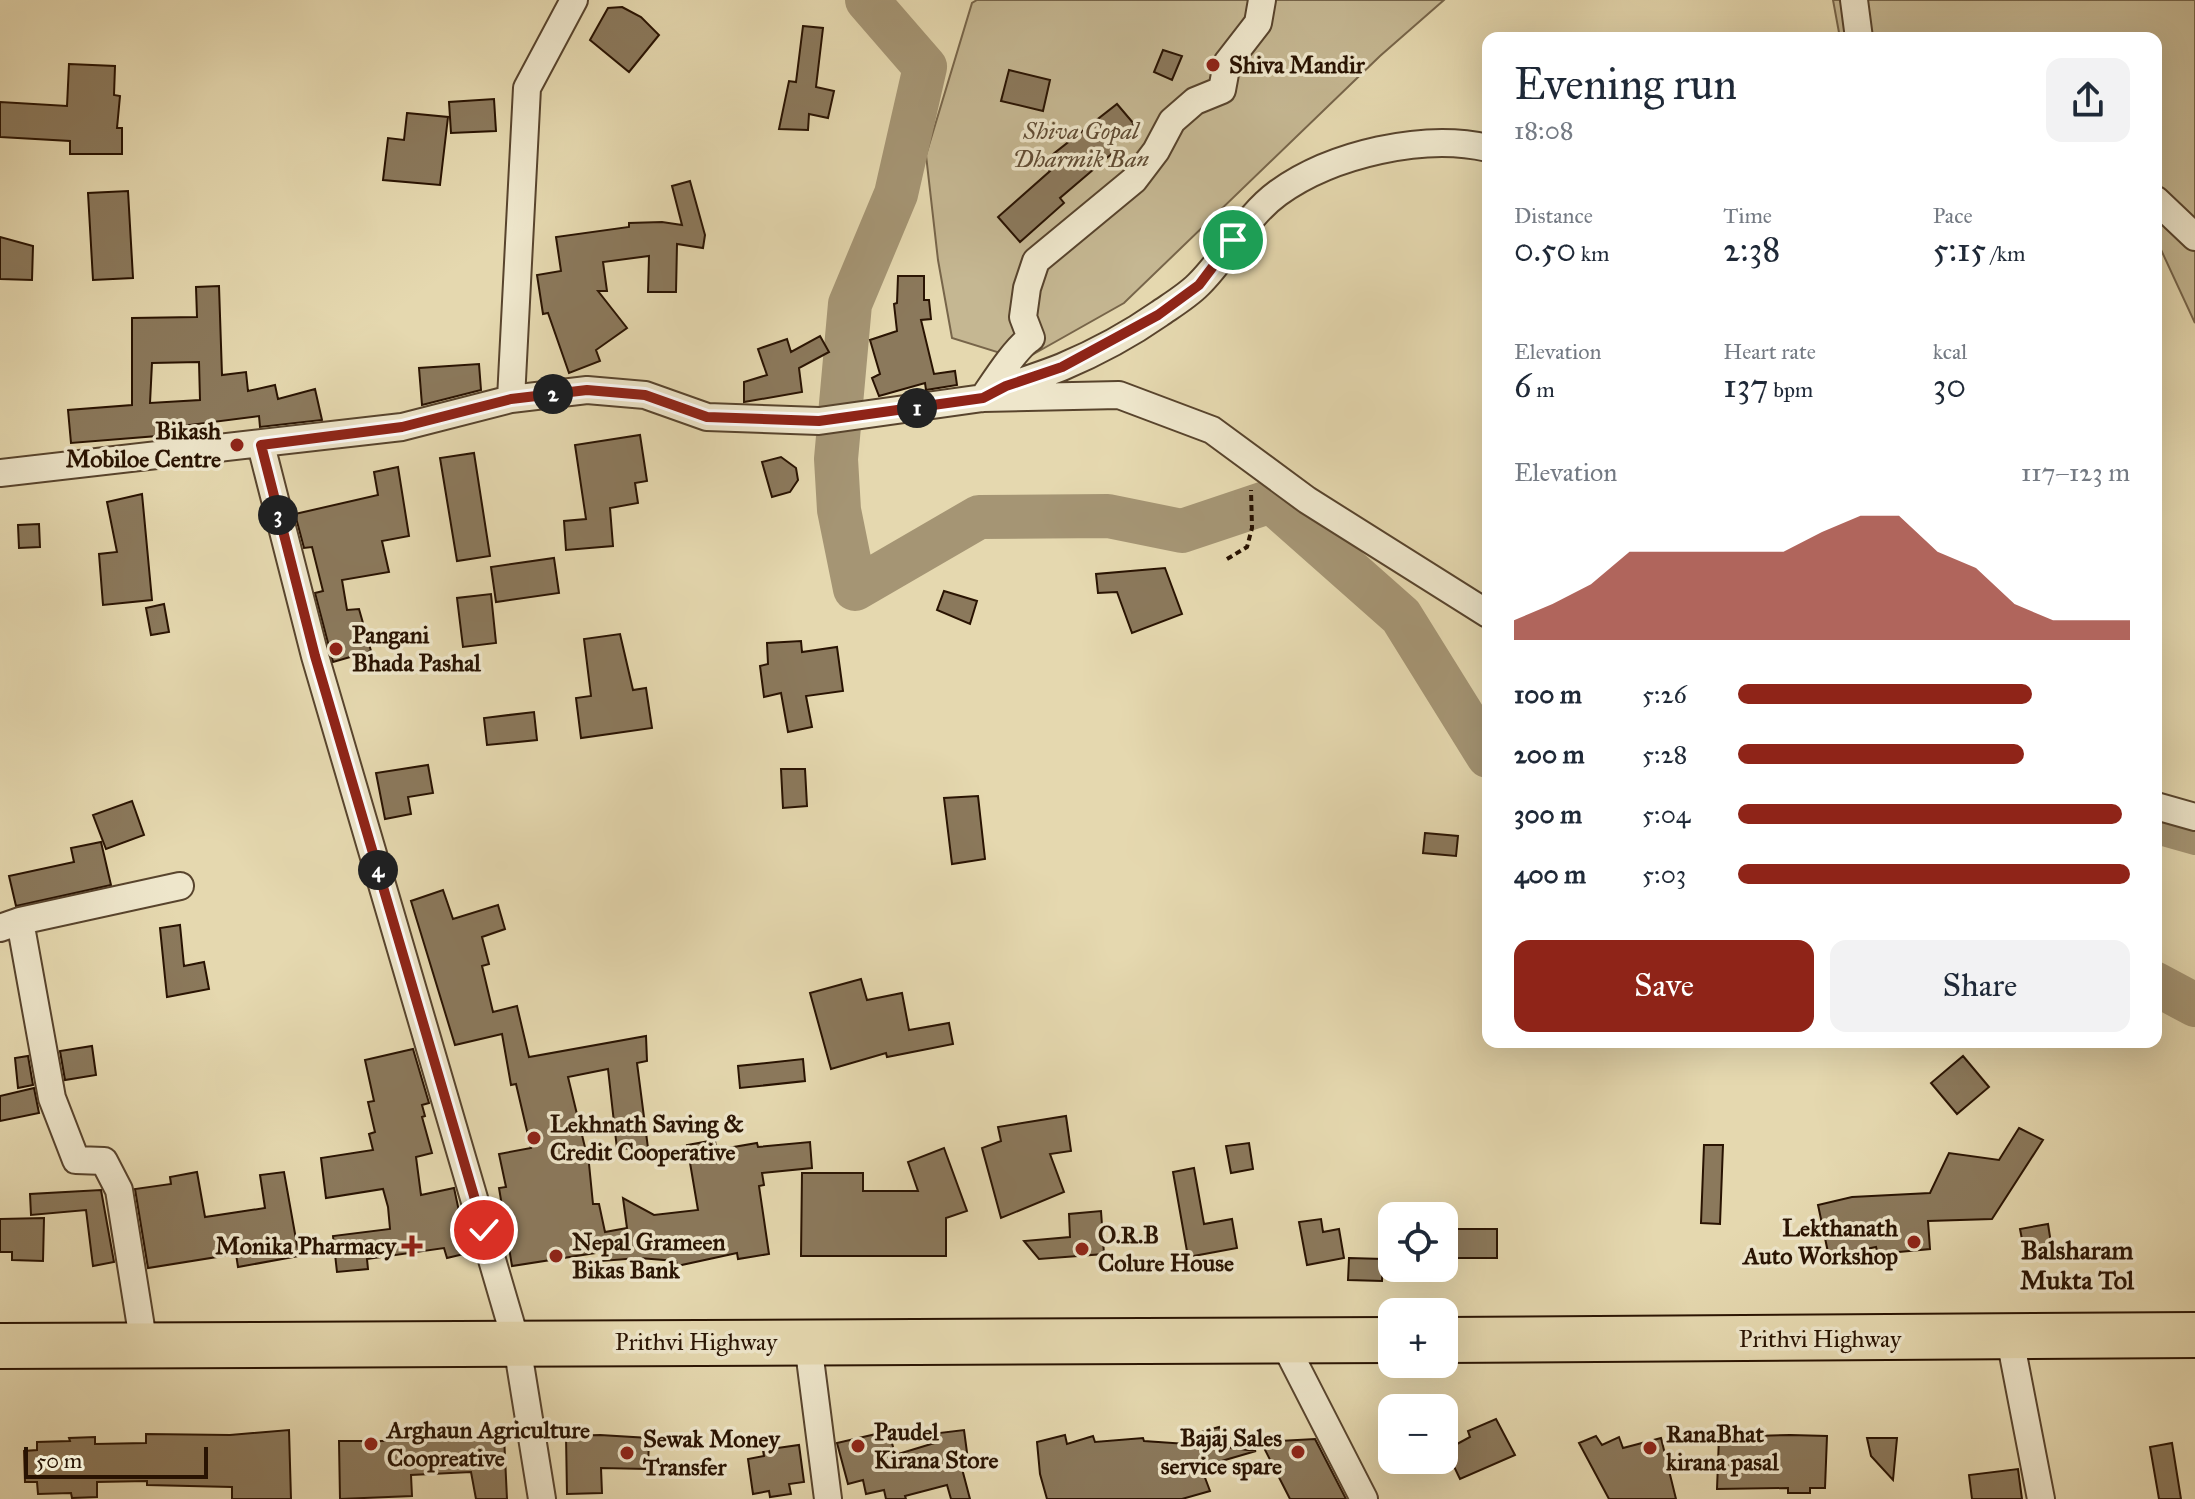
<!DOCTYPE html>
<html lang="en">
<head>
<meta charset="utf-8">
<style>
  body { margin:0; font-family:"IM FELL Great Primer",serif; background:#f2f2f3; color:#1f2937; height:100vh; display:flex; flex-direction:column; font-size:30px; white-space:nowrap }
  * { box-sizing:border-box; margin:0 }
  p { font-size:26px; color:#747a83 }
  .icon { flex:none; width:44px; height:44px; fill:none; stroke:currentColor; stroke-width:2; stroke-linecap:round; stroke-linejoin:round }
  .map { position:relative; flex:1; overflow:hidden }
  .sheet { position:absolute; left:1482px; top:32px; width:680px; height:1016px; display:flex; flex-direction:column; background:#fff; border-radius:16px; box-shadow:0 8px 32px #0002 }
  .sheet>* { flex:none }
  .tools { position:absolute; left:1378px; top:1202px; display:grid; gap:16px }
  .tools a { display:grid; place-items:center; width:80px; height:80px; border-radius:16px; background:#fff; box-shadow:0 8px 32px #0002; font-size:40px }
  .scale { position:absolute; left:24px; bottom:20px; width:184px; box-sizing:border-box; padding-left:8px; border:4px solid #291302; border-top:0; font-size:22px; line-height:28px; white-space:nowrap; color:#291302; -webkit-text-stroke:6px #eee6cb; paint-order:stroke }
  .pin { position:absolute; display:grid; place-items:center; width:68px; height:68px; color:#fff; margin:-34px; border:4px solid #fff; border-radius:50%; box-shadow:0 2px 8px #0007 }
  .km { position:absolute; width:40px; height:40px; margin:-20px; border-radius:50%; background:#222; color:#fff; font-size:22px; line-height:40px; text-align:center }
  .round { display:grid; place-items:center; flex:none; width:84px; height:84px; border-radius:16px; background:#f2f2f3 }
  .overview { display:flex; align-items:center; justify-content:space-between; height:136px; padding:0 32px }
  h1 { font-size:44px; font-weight:600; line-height:60px }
  .stats { display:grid; grid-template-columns:repeat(3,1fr); gap:12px; height:136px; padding:8px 32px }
  .stats div { display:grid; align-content:center }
  .stats b { font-size:34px; font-weight:600 }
  .stats small { font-size:22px; font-weight:400 }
  .stats p { font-size:22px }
  .chart { height:224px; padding:16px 32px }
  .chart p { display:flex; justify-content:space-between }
  .chart svg { width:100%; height:144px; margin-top:8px; fill:#8f2418; opacity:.7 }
  .button { display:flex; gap:16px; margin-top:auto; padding:16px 32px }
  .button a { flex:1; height:92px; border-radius:16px; background:#8f2418; color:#fff; font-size:32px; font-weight:600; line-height:92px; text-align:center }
  .button a+a { background:#f2f2f3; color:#1f2937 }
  ul { padding:0 32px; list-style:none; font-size:26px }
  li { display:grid; grid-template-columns:128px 96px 1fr; align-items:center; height:60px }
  li i { height:20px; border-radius:10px; background:#8f2418 }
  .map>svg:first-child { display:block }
  .green { fill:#c5b792; stroke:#77654a; stroke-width:2 }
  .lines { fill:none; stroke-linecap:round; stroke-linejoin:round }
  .canal { stroke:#a59574; stroke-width:26 }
  .river { stroke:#a59574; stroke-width:44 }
  .building { fill:#8b795c; stroke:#291302; stroke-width:2; fill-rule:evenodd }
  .street-casing { stroke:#58442d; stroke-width:30 }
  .highway-casing { stroke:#291302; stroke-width:48 }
  .path { stroke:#291302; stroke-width:4; stroke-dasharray:6 4; stroke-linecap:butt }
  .street { stroke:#eee6cb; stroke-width:26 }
  .highway { stroke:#e5d8af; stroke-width:44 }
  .route-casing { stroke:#fff; stroke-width:16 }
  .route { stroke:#8f2418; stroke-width:10 }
  .poi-dot { fill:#8f2418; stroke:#eee6cb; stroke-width:3 }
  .labels { text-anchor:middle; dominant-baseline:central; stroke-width:7; stroke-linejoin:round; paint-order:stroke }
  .poi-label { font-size:24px; font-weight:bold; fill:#291302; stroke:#eee6cb; text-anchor:start }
  .park-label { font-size:24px; font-style:italic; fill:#604c34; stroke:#eee6cb }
  .street-label { font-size:24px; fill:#291302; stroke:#eee6cb }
  .neighbourhood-label { font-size:26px; font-weight:bold; fill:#291302; stroke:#eee6cb }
</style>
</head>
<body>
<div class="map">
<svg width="2195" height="1499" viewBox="0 0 2195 1499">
  <rect width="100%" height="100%" fill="#e5d8af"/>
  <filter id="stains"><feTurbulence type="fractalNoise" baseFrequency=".0025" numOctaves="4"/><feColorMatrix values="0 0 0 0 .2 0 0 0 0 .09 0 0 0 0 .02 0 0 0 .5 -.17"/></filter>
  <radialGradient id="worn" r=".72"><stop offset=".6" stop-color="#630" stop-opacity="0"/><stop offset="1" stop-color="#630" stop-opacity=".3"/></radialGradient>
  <!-- green -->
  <path class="green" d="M977,0h467l-64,56 -256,247 -101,57 -71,-22 -14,-78 -12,-105 46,-152z
    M1833,0h362v323l-39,-84v-201h-316z"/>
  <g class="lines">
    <!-- canal -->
    <path class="canal" d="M2156,831l39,11"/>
    <!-- river -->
    <path class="river" d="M867,0l58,67 -29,127 -46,110 -14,155 3,51 16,79 124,-72 129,-1 74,15 89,-30 130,115 87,140
      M2156,984l39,21"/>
  </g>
  <!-- building -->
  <path class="building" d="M622,7l19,10 18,18 -30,37 -39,-32 18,-32z
    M803,26l20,2 -7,59 18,4 -6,27 -19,-4 -1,16 -29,-1 10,-48 7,1z
    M1163,50l19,6 -10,24 -18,-8z
    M69,64l46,2 -1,29 6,1 -3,32h5v26h-52v-13l-70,-4v-35l67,4z
    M1009,70l41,10 -7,31 -42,-10z
    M494,99l2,32 -45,2 -2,-31z
    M1117,104l17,20 -25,22 5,6 -54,46 4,5 -44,39 -22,-25 52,-46 -7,-9z
    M407,113l41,4 -8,68 -57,-5 5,-42 16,2z
    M690,181l15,54 -2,13 -26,-4 -1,48h-28l1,-36 -46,6 4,29h-9l29,37 -31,22 4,11 -31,12 -21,-60 -5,1 -6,-39 24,-4 -5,-34 73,-10v-4l33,-1 20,3 -10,-39z
    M128,191l5,87 -40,2 -5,-87z
    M0,237l33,9 -1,34 -32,-1z
    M898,276h26v24h5l2,19 -10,1 13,54 21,-3 2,14 -31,5 -1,-7 -46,13 -7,-18 8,-4 -10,-34 27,-9 -3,-27 3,-1z
    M219,286l3,89 24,-3 2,19 27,-6 3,14 37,-10 7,31 -62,7 -1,-11 -78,10 1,8 -111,9 -3,-33 64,-5v-87l65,-1 -1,-30zM199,362l1,38 -50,3 2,-40z
    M820,336l9,16 -30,16 3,24 -58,10v-20l23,-7 -9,-26 29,-10 4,13z
    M479,364l2,26 -59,15 -3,-37z
    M640,435l7,46 -12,2 3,20 -28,5 3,38 -47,4 -2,-29 22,-2 -11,-74z
    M474,453l16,103 -33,5 -17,-103z
    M781,457l15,11 2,12 -8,12 -18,5 -10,-35z
    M398,467l11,69 -27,5 7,31 -47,8 5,30 12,-1 12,42 -38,11 -18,-69 8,-2 -11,-44 -8,1 -9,-34 83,-19 -4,-23z
    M142,494l10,106 -49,5 -4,-51 18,-2 -10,-50z
    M39,524l1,23 -21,1 -1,-23z
    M554,558l5,35 -63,9 -5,-35z
    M1165,568l17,46 -50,19 -15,-41 -19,1 -2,-19z
    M944,591l33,10 -7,23 -33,-14z
    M491,594l5,49 -33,4 -6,-49z
    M164,604l5,28 -18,3 -5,-27z
    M620,634l13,56 13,-2 6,40 -71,10 -5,-40 15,-2 -7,-57z
    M801,641l1,11 35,-5 6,44 -37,5 6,31 -24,5 -7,-39 -17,4 -4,-31 8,-2 -1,-21z
    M534,712l3,28 -50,5 -3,-27z
    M428,765l5,28 -25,4 3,17 -26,5 -9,-46z
    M781,769h24l2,37 -24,2z
    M978,796l7,63 -33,5 -8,-66z
    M132,801l12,34 -38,14 -13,-34z
    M1425,833l33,3 -2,20 -33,-3z
    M101,842l10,43 -95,21 -7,-30 65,-14 -3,-14z
    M443,890l10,29 45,-14 7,24 -23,8 7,27 -7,2 11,46 24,-6 12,51 117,-21 1,25 -10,2 11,85 -31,1 -9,-80 -40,8 21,87 4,40h6l6,28 22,-4 -4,-30 31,17 44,-5 -11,-65 28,-5 1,10 41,-7 1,4 52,-5 2,26 -50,5 2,12 -5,1 10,68 -31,5 -1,-6 -60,13 -1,-5 -37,-3 -37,3v-9l-90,14 -13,-78 7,-1 -7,-33 32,-6 -15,-64 -5,1 -9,-51 -47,11 -44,-144z
    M180,925l4,41 20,-4 5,27 -42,8 -7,-69z
    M861,979l6,21 35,-7 7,37 40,-7 4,21 -66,13 -1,-4 -55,16 -21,-76z
    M92,1046l4,29 -31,5 -5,-29z
    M413,1049l16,54 -7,2 3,11 -3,1 10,36 -16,4 5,38 33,-7 14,65 -21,5 -3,-10 -77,11 1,10 -31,3 -4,-36 57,-7 -2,-22 -5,-18 -57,9 -5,-40 52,-8 -4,-16 6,-2 -7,-30 6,-1 -9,-41z
    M28,1056l5,29 -15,3 -3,-30z
    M1963,1056l26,31 -32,27 -26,-31z
    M803,1059l2,22 -65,7 -2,-22z
    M34,1088l5,25 -39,8v-25z
    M1066,1116l5,35 -21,3 14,38 -63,26 -19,-70 19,-7 -3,-14z
    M2019,1128l24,12 -51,79 -64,2 2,28 -52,5 -2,-7 -47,10 -11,-52 34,-8 78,-4 19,-40 50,7z
    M1249,1143l4,26 -22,4 -5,-27z
    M1704,1145h19l-3,79 -19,-1z
    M944,1148l23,63 -21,7v38h-145l1,-83h61v18h55l-10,-29z
    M1194,1168l10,56 28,-5 5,29 -49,9 -15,-85z
    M197,1172l8,45 60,-9 -5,-33 24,-3 15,84 -61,11 -2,-13 -88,14 -13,-79 36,-5 -1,-7z
    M101,1190l13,72 -21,4 -7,-56 -55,5 -1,-21z
    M1101,1211l3,43 -65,5 -15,-18 46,-4 -1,-23z
    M44,1218l-1,43 -31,-1v-8h-12v-33z
    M1321,1219l2,13 16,-3 5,29 -37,7 -8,-43z
    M2048,1224l5,32 -27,4 -6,-31z
    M1448,1229h49v29h-49z
    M1349,1258l34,1 -1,22 -34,-1z
    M1496,1419l19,36 -55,24 -14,-29 24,-13 -2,-6z
    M1219,1427l6,20 31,4 -55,16 9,24 -28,8h-135l-7,-25 -3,-32 28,-7 2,9 26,-8 2,6 48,-4 1,3 57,4 -3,-12z
    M289,1430l2,69h-59v-12l-85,-2v-4l-50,1v15l-25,1 -1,-5 -33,1 -1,-12h-12l-1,-31 13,-1v-8l33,-1 -1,-3 26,-1v7l51,-1v-9l84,1z
    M964,1430l4,30 -8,1 10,38h-19l-4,-14 -42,11 1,3h-20l-2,-9 -18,4 -3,-14 -15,4 -11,-41 52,-12 6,24 46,-14 -2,-8z
    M600,1435l49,3 -1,31 -47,-1 1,25 -35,1 -1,-58z
    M1790,1435l37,1 -2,52h-15v5h-22v-5l-71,1 2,-52z
    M504,1436l3,63h-31l-5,-27 -60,3 1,21 -72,3 -1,-58h75z
    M1596,1436l6,9 17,-8 4,11 38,-10 15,61h-67l-30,-56z
    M1867,1438h30l-4,42 -22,-24z
    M1315,1439l31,60h-56l-29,-57z
    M2172,1443l9,56h-22l-9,-52z
    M799,1445l5,37 -15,2 2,10 -21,3 -1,-6 -16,3 -5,-35 16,-3 -1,-6z
    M2018,1469l4,30h-50l-3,-24z"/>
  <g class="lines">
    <!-- street casing -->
    <g class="street-casing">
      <path id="street" d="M1262,0l-4,23 -31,40 -5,27 -27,11 -23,20 -16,30 -22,29 -98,81 -9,27 -4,29 8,21c-15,9 -37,44 -48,60 26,-14 52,-20 79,-31 33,-14 67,-32 97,-53 13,-9 28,-18 39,-29 29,-28 47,-68 80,-92 54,-39 146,-60 210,-45
        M1854,0l5,38
        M2156,200l39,37
        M511,399l76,-9 58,5 62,22 112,4 164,-23 136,-3 93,35 95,70 181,114
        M261,445l54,211 202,689 25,154
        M0,473l402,-46 109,-28 16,-311 47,-88
        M2156,806l39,11
        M20,921l160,-35
        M0,928l20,-7 32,177 24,62 28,1 15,29 25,156
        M2010,1339l31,160
        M1283,1341l81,158
        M808,1343l20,156"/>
    </g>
    <!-- highway casing -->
    <g class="highway-casing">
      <path id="highway" d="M1444,1340l751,-5
        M0,1346l1392,-6"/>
    </g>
    <!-- path -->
    <path class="path" d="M1227,559l20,-12 5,-19 -1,-38"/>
    <!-- street -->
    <use href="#street" class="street"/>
    <!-- highway -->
    <use href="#highway" class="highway"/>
  </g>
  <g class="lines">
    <!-- route casing -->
    <g class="route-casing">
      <path id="route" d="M484,1230l-169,-574 -54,-211 141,-18 109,-28 76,-9 58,5 62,22 112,4 164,-23 23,-12 56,-19 96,-52 41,-30 34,-45"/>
    </g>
    <!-- route -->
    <use href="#route" class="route"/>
  </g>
  <!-- markers -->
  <g class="poi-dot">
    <circle cx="1213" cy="65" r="8"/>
    <circle cx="237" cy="445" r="8"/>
    <circle cx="336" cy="649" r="8"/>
    <circle cx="534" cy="1138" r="8"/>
    <circle cx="1914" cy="1242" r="8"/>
    <path d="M408 1234h8v8h8v8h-8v8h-8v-8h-8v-8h8z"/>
    <circle cx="1082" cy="1249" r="8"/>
    <circle cx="556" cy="1256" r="8"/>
    <circle cx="371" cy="1444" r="8"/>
    <circle cx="858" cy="1446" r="8"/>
    <circle cx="1650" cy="1448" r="8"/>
    <circle cx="1298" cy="1452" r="8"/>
    <circle cx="627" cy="1453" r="8"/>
  </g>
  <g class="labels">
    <!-- poi labels -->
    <g class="poi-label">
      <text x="1229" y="65">Shiva Mandir</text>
      <text x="221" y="431" text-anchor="end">Bikash<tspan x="221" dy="28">Mobiloe Centre</tspan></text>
      <text x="352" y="635">Pangani<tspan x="352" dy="28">Bhada Pashal</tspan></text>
      <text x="550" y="1124">Lekhnath Saving &amp;<tspan x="550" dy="28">Credit Cooperative</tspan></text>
      <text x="1898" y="1228" text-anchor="end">Lekthanath<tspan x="1898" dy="28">Auto Workshop</tspan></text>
      <text x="1098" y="1235">O.R.B<tspan x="1098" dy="28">Colure House</tspan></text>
      <text x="572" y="1242">Nepal Grameen<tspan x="572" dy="28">Bikas Bank</tspan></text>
      <text x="396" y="1246" text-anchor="end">Monika Pharmacy</text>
      <text x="387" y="1430">Arghaun Agriculture<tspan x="387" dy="28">Coopreative</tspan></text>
      <text x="874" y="1432">Paudel<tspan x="874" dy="28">Kirana Store</tspan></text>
      <text x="1666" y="1434">RanaBhat<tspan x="1666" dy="28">kirana pasal</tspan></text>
      <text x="1282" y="1438" text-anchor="end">Bajaj Sales<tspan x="1282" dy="28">service spare</tspan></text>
      <text x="643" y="1439">Sewak Money<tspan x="643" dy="28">Transfer</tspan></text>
    </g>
    <!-- park labels -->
    <g class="park-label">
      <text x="1081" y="131">Shiva Gopal<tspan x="1081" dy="28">Dharmik Ban</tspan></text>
    </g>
    <!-- street labels -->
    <g class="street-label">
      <text x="1820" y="1339">Prithvi Highway</text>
      <text x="696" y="1342">Prithvi Highway</text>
    </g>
    <!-- neighbourhood labels -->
    <g class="neighbourhood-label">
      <text x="2077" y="1250">Balsharam<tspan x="2077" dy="30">Mukta Tol</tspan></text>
    </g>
  </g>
  <rect width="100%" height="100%" filter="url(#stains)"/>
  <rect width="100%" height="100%" fill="url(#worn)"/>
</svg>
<div class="tools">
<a><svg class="icon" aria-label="locate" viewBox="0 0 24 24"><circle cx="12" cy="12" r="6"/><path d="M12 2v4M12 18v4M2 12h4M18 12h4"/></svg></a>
<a>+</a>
<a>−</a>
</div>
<div class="scale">50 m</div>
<div class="pin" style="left:1233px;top:240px;background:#1e9e55"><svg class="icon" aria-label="arrive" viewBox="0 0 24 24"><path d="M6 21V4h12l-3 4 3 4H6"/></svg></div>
<div class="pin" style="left:484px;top:1230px;background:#d93025"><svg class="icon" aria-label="check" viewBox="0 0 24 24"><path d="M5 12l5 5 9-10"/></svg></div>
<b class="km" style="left:917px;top:408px">1</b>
<b class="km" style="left:553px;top:394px">2</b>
<b class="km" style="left:278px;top:515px">3</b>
<b class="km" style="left:378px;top:870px">4</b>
<section class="sheet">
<div class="overview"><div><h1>Evening run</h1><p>18:08</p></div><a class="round"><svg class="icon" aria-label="share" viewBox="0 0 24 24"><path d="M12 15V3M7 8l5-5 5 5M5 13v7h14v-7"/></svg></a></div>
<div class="stats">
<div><p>Distance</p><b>0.50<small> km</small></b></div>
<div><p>Time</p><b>2:38</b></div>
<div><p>Pace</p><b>5:15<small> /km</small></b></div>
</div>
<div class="stats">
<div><p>Elevation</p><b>6<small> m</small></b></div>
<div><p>Heart rate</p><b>137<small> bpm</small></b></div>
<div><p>kcal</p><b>30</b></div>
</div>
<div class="chart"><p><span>Elevation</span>117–123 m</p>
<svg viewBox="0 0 160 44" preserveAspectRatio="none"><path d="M0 44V38L10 33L20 27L30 17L40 17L50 17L60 17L70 17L80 11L90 6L100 6L110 17L120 22L130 33L140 38L150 38L160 38V44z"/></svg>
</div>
<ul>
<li><b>100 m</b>5:26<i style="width:75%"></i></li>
<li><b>200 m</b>5:28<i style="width:73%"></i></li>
<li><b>300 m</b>5:04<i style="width:98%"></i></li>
<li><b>400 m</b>5:03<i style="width:100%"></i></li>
</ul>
<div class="button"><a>Save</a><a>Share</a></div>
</section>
</div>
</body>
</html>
